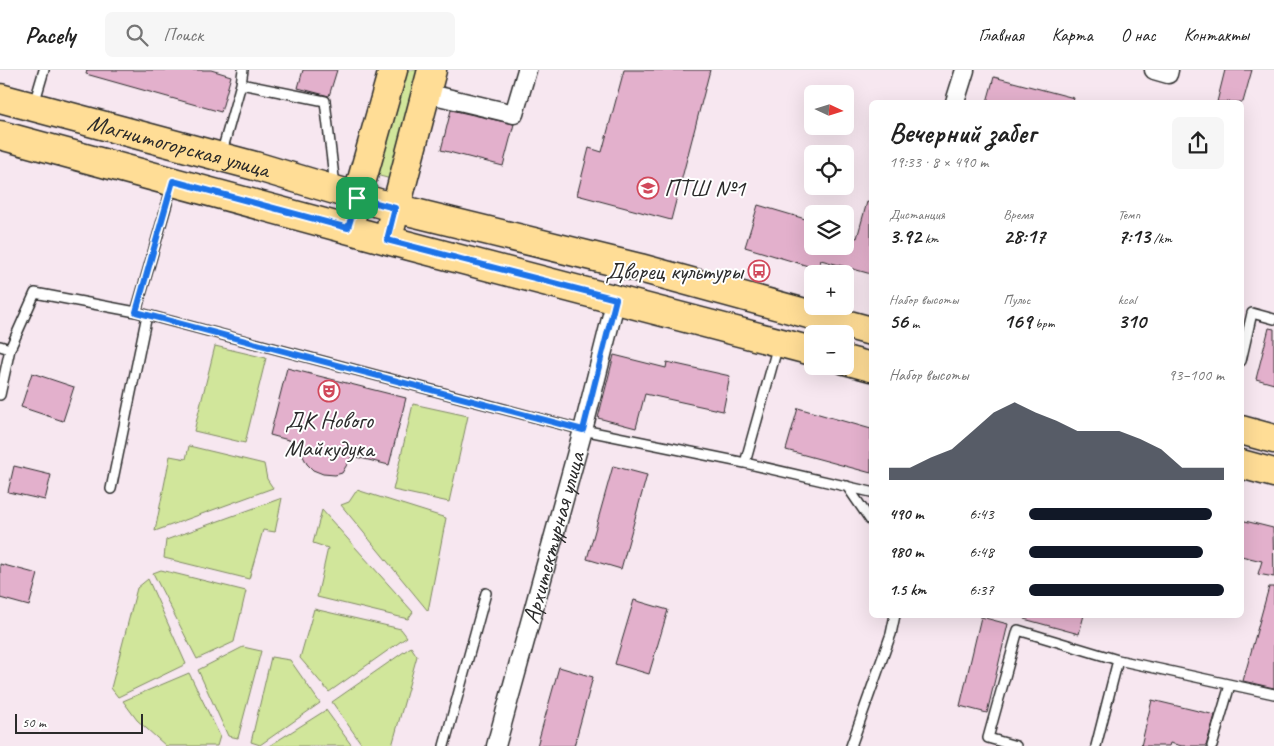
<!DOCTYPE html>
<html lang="ru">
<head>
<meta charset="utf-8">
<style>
  body { margin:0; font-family:Caveat,sans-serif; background:#f6f6f6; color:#222; height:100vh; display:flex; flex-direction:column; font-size:19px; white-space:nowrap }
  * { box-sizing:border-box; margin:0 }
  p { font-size:16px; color:#767676 }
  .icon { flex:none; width:28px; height:28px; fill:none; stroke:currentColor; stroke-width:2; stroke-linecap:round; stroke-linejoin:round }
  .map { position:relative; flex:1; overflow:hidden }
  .sheet { position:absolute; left:869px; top:30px; width:375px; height:518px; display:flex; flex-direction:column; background:#fff; border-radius:8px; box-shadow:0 5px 20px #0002 }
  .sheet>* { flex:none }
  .needle { width:32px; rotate:94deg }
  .buttons { position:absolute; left:804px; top:15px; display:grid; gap:10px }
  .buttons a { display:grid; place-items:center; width:50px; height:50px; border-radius:8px; background:#fff; box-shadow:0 5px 20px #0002; font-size:25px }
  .scale { position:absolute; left:15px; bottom:12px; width:128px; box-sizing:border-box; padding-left:5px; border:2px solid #2b2b2b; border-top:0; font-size:14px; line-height:18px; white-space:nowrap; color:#2b2b2b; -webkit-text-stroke:4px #fff; paint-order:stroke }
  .pin { position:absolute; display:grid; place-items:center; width:42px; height:42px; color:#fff; margin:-21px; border-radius:10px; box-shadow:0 2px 8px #0006 }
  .round { display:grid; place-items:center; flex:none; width:52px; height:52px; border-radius:8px; background:#f6f6f6 }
  .overview { display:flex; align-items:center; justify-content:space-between; height:85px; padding:0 20px }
  h1 { font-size:28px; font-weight:700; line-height:38px }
  .metrics { display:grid; grid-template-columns:repeat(3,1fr); gap:8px; height:85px; padding:5px 20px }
  .metrics div { display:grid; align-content:center }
  .metrics b { font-size:21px; font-weight:700 }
  .metrics small { font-size:14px; font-weight:400 }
  .metrics p { font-size:14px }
  .chart { height:140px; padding:10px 20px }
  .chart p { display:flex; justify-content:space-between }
  .chart svg { width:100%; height:90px; margin-top:5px; fill:#111827; opacity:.7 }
  ul { padding:0 20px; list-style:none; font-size:16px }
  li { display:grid; grid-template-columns:80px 60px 1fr; align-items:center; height:38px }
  li i { height:12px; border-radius:6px; background:#111827 }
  header { display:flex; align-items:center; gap:30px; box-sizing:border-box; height:70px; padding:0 25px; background:#fff; border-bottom:1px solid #e0e0e0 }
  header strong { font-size:24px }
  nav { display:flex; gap:28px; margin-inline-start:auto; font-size:18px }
  .search { width:350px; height:45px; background:#f6f6f6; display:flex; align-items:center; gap:12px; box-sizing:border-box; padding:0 18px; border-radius:8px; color:#767676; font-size:19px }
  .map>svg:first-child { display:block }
  .green { fill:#d1e69b; stroke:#7e8863 }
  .building { fill:#e3b0cc; stroke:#2b2b2b }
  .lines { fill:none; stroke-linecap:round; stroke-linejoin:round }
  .service-casing { stroke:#2b2b2b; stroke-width:12 }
  .minor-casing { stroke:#2b2b2b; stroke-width:21 }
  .primary-casing { stroke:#2b2b2b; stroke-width:31 }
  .service { stroke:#fff; stroke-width:9 }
  .minor { stroke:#fff; stroke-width:18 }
  .primary { stroke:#ffdd96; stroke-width:28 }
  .route-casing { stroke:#fff; stroke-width:10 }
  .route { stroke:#1a73e8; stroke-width:6 }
  .labels { text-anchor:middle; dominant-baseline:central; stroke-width:4; stroke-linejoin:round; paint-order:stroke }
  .street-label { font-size:24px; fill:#2b2b2b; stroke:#fff }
  .poi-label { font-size:24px; fill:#2b2b2b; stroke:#fff; text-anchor:start }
</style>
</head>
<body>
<header>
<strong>Pacely</strong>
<div class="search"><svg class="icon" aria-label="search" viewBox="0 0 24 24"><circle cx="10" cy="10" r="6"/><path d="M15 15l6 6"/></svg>Поиск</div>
<nav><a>Главная</a><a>Карта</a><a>О нас</a><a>Контакты</a></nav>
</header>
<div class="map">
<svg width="1274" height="676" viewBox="0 0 1274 676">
  <rect width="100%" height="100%" fill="#f7e7f0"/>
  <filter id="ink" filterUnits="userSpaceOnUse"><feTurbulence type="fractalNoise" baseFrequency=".02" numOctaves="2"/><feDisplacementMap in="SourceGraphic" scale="10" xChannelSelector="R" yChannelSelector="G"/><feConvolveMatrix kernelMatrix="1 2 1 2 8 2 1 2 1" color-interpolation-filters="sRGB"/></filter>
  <g filter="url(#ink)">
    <!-- green -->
    <path class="green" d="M400,0h25l-30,110 -23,-6z
      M215,276l51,12 -21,85 -51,-12z
      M413,334l55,12 -19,86 -56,-12z
      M189,376l75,18 3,15 6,9 -118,43 15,-75 16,3z
      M357,420l89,28 -18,93 -87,-106 8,-3z
      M282,428l-7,34 -12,-2 -14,49 -85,-21 2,-18z
      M322,440l91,102 -5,7 -91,-22 11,-49 -15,-5z
      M161,500l85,21 -12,51 -37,17 -44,-86z
      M148,509l38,85 -68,33 -7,-9 26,-100z
      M314,539l87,20 6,8 -78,55 -29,-34z
      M243,577l18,4 -23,87 -10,-2 -30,-66z
      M411,577l6,9 -25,90h-29l-31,-44z
      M271,587l19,3 30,43 -60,42 -9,-3z
      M189,603l31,63 -3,10h-51l-29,-26 -14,-19z
      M326,640l26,36h-83z"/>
    <!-- building -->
    <path class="building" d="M87,0h124l20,6 -10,36 -135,-38z
      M303,0h34l-8,26 -31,-8z
      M624,0h86l-39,150 -94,-25 12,-47 13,4z
      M1225,0h27l-9,32h-26z
      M994,7l80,21 -1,4h-86z
      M451,40l63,14 -11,42 -62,-16z
      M867,132l4,1v71l-50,-14 -3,9 -73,-22 13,-42 54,16v25h33v-11l12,3z
      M1269,258l5,1v55l-18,-5z
      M614,285l52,13 1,-6 63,14 -7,35 -78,-17 -9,34 -38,-10z
      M287,298l119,30 -17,67 -37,-9 -10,17 -7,2 -12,-1 -10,-4 -6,-6 -4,-8v-12l-33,-9z
      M32,303l42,14 -11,34 -42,-14z
      M798,338l73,21v44l-85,-23z
      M14,396l37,9 -6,25 -37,-8z
      M613,396l34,9 -26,94 -34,-10z
      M1241,450l32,8 1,49 -16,-3 4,-13 -21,-5z
      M0,494l38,10 -9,32 -29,-8z
      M1269,517h5v101l-31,-7z
      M634,530l34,10 -19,64 -34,-10z
      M1025,545h59l-5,19 -55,-15z
      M981,547l27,7 -21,89 -27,-7z
      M559,597l34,10 -19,69h-37z
      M1152,630l63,15 -9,31h-24l-12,-3 -1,3h-28z"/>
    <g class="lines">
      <!-- service casing -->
      <g class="service-casing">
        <path id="service" d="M241,14l2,-14
          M34,34l10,-34
          M221,85l20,-71 84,17 10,85
          M172,116l-36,126 447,118 162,33
          M778,275l-33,118 126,29
          M0,276l10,3 -10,46
          M10,279l25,-56 101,19
          M1241,291l11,-48 22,6
          M847,416l24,35
          M111,419l36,-174
          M444,676l42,-153
          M851,676l40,-112 4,-19
          M1016,676l-28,-8 30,-108 100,30
          M1096,676l22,-86 156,34
          M1212,676l18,-61"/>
      </g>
      <!-- minor casing -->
      <g class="minor-casing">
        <g id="minor">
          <path d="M1154,0l14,4 1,-4"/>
          <path d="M426,23l88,21 13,-44"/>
          <path d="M955,32l10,-32"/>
          <path id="s1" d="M496,676l87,-316 33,-131"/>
        </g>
      </g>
      <!-- primary casing -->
      <g class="primary-casing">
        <g id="primary">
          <path id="s2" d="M0,28l255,68 140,42 245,60 231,63"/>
          <path d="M0,65l387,105 425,111"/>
          <path d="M352,145l41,-145"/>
          <path d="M391,156l41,-156"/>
          <path d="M845,290l26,7"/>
          <path d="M1241,360l33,9"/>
          <path d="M1241,394l33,9"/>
        </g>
      </g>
      <!-- service -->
      <use href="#service" class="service"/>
      <!-- minor -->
      <use href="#minor" class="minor"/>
      <!-- primary -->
      <use href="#primary" class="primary"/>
    </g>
  </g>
  <g class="lines" filter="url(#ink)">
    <!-- route casing -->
    <g class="route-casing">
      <path id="route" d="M173,111l175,47 9,-30 38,10 -8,32 229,59 -33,131 -447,-118z"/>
    </g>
    <!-- route -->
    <use href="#route" class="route"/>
  </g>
  <!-- icons -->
  <defs>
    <g id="school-ring" transform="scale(1.125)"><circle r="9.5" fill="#fff" stroke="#d1495b" stroke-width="1.5"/><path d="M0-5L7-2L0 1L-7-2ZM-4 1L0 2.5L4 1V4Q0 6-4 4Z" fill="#d1495b"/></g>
    <g id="bus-ring" transform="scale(1.125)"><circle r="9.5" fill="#fff" stroke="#d1495b" stroke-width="1.5"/><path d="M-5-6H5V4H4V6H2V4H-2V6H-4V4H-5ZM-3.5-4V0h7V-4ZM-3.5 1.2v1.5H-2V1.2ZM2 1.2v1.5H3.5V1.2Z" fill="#d1495b"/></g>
    <g id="theatre-ring" transform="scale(1.125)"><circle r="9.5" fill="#fff" stroke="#d1495b" stroke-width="1.5"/><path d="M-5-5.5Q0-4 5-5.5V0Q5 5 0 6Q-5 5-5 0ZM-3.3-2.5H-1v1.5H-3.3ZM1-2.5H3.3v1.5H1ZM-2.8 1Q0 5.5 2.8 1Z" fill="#d1495b"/></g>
  </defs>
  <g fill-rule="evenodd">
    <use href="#school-ring" x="648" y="118"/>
    <use href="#bus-ring" x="759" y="201"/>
    <use href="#theatre-ring" x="329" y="321"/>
  </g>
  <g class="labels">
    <!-- street labels -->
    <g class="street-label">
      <text stroke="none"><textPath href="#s2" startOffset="185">Магнитогорская улица</textPath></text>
      <text stroke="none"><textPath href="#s1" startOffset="216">Архитектурная улица</textPath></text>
    </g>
    <!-- poi labels -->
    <g class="poi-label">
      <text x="664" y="118">ПТШ №1</text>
      <text x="743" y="201" text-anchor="end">Дворец культуры</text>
      <text x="329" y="350" text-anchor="middle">ДК Нового<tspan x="329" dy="28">Майкудука</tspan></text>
    </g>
  </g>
</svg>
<div class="buttons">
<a><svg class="needle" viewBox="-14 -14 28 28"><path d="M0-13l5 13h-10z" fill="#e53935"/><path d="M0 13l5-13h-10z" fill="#767676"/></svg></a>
<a><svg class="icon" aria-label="locate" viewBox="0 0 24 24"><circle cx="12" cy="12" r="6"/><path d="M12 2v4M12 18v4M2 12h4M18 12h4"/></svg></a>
<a><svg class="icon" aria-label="layers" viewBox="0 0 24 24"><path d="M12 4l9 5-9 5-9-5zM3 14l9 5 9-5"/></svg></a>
<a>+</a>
<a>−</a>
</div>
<div class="scale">50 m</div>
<div class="pin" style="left:357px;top:128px;background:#1e9e55"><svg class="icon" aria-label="arrive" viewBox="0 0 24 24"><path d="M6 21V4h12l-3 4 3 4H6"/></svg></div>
<section class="sheet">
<div class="overview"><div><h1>Вечерний забег</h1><p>19:33 · 8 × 490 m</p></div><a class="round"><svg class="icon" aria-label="share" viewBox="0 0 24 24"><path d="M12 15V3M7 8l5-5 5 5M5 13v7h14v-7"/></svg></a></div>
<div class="metrics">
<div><p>Дистанция</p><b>3.92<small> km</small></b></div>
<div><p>Время</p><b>28:17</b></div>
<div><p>Темп</p><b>7:13<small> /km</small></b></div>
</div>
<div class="metrics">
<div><p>Набор высоты</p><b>56<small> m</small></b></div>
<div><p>Пульс</p><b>169<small> bpm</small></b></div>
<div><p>kcal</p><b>310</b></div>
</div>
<div class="chart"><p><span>Набор высоты</span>93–100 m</p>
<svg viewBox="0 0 160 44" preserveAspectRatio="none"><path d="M0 44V38L10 38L20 33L30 29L40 20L50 11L60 6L70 11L80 15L90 20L100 20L110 20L120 24L130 29L140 38L150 38L160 38V44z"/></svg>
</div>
<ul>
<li><b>490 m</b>6:43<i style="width:94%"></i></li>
<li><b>980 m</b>6:48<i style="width:89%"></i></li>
<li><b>1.5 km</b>6:37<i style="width:100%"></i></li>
</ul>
</section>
</div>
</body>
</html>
